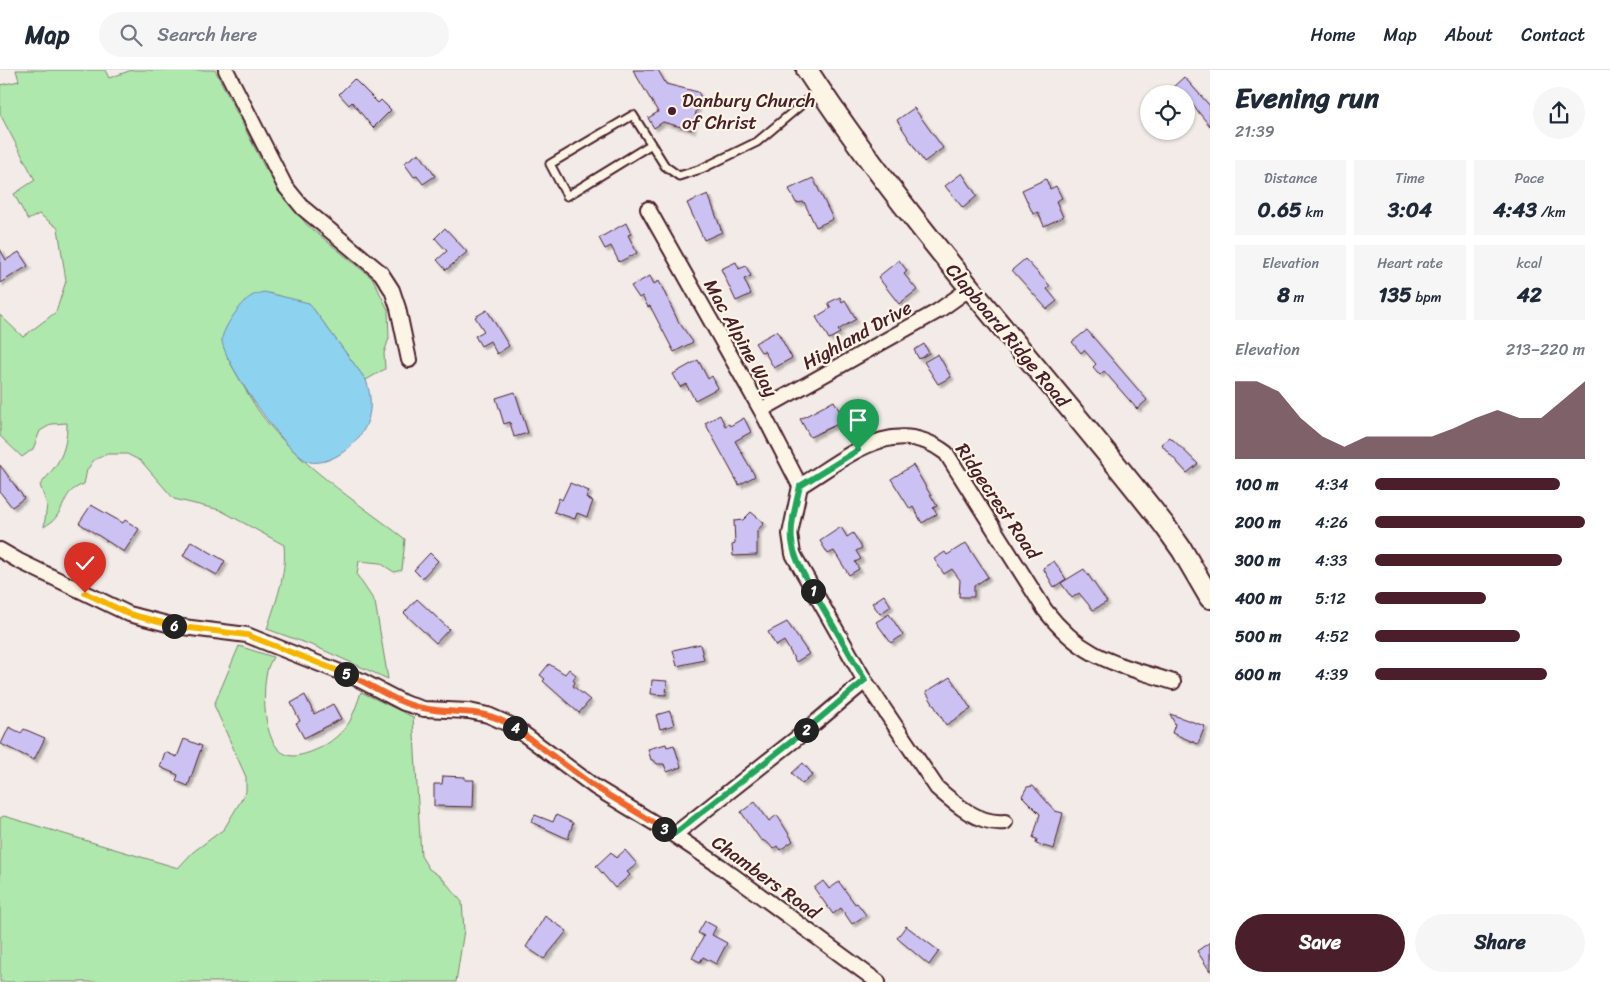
<!DOCTYPE html>
<html lang="en">
<head>
<meta charset="utf-8">
<style>
  body { margin:0; font-family:Sriracha,sans-serif; background:#f6f6f7; color:#1f2937; height:100vh; display:flex; flex-direction:column; font-size:19px; white-space:nowrap }
  * { box-sizing:border-box; margin:0 }
  p { font-size:16px; color:#747a83 }
  .icon { flex:none; width:28px; height:28px; fill:none; stroke:currentColor; stroke-width:2; stroke-linecap:round; stroke-linejoin:round }
  .map { position:relative; flex:1; overflow:hidden }
  .sheet { display:flex; flex-direction:column; background:#fff; width:400px }
  .sheet>* { flex:none }
  .tools { position:absolute; left:1140px; top:15px; display:grid; gap:10px }
  .tools a { display:grid; place-items:center; width:55px; height:55px; border-radius:50%; background:#fff; box-shadow:0 1px 4px #0004; font-size:25px }
  .pin { position:absolute; display:grid; place-items:center; width:42px; height:42px; color:#fff; margin:-51px -21px; border-radius:50% 50% 50% 0; rotate:-45deg; box-shadow:0 0 5px #0007 }
  .pin .icon { rotate:45deg }
  .km { position:absolute; width:25px; height:25px; margin:-12px; border-radius:50%; background:#222; color:#fff; font-size:14px; line-height:25px; text-align:center }
  .round { display:grid; place-items:center; flex:none; width:52px; height:52px; border-radius:26px; background:#f6f6f7 }
  .summary { display:flex; align-items:center; justify-content:space-between; height:85px; padding:0 25px }
  h1 { font-size:28px; font-weight:700; line-height:38px }
  .stats { display:grid; grid-template-columns:repeat(3,1fr); gap:8px; height:85px; padding:5px 25px }
  .stats div { display:grid; align-content:center; border-radius:0px; background:#f6f6f7; text-align:center }
  .stats b { font-size:21px; font-weight:700 }
  .stats small { font-size:14px; font-weight:400 }
  .stats p { font-size:14px }
  .chart { height:140px; padding:10px 25px }
  .chart p { display:flex; justify-content:space-between }
  .chart svg { width:100%; height:90px; margin-top:5px; fill:#4a1f2b; opacity:.7 }
  .button { display:flex; gap:10px; margin-top:auto; padding:10px 25px }
  .button a { flex:1; height:58px; border-radius:30px; background:#4a1f2b; color:#fff; font-size:20px; font-weight:700; line-height:58px; text-align:center }
  .button a+a { background:#f6f6f7; color:#1f2937 }
  ul { padding:0 25px; list-style:none; font-size:16px }
  li { display:grid; grid-template-columns:80px 60px 1fr; align-items:center; height:38px }
  li i { height:12px; border-radius:6px; background:#4a1f2b }
  header { display:flex; align-items:center; gap:30px; box-sizing:border-box; height:70px; padding:0 25px; background:#fff; border-bottom:1px solid #e0e1e3 }
  header strong { font-size:24px }
  nav { display:flex; gap:28px; margin-inline-start:auto; font-size:18px }
  .search { width:350px; height:45px; background:#f6f6f7; display:flex; align-items:center; gap:12px; box-sizing:border-box; padding:0 18px; border-radius:28px; color:#747a83; font-size:19px }
  main { display:flex; flex:1; min-height:0 }
  .map>svg:first-child { display:block }
  .green { fill:#aee8ad; stroke:#7c846c }
  .water { fill:#8dd2ef; stroke:#728aa1 }
  .building { fill:#ccc1f3; stroke:#4a1f2b; filter:url(#shadow) }
  .lines { fill:none; stroke-linecap:round; stroke-linejoin:round }
  .service-casing { stroke:#4a1f2b; stroke-width:11 }
  .minor-casing { stroke:#4a1f2b; stroke-width:18 }
  .secondary-casing { stroke:#4a1f2b; stroke-width:24 }
  .service { stroke:#fcf5e5; stroke-width:7 }
  .minor { stroke:#fcf5e5; stroke-width:14 }
  .secondary { stroke:#fcf5e5; stroke-width:20 }
  .split-1-casing { stroke:#fff; stroke-width:10 }
  .split-2-casing { stroke:#fff; stroke-width:10 }
  .split-3-casing { stroke:#fff; stroke-width:10 }
  .split-4-casing { stroke:#fff; stroke-width:10 }
  .split-5-casing { stroke:#fff; stroke-width:10 }
  .split-6-casing { stroke:#fff; stroke-width:10 }
  .split-7-casing { stroke:#fff; stroke-width:10 }
  .split-1 { stroke:#22a559; stroke-width:6 }
  .split-2 { stroke:#22a559; stroke-width:6 }
  .split-3 { stroke:#22a559; stroke-width:6 }
  .split-4 { stroke:#f0652b; stroke-width:6 }
  .split-5 { stroke:#f0652b; stroke-width:6 }
  .split-6 { stroke:#f5b400; stroke-width:6 }
  .split-7 { stroke:#f5b400; stroke-width:6 }
  .poi-dot { fill:#4a1f2b; stroke:#fcf5e5; stroke-width:2 }
  .labels { text-anchor:middle; dominant-baseline:central; stroke-width:4.5; stroke-linejoin:round; paint-order:stroke }
  .poi-label { font-size:19px; fill:#4a1f2b; stroke:#fcf5e5; text-anchor:start }
  .street-label { font-size:19px; fill:#4a1f2b; stroke:#fcf5e5 }
</style>
</head>
<body>
<header>
<strong>Map</strong>
<div class="search"><svg class="icon" aria-label="search" viewBox="0 0 24 24"><circle cx="10" cy="10" r="6"/><path d="M15 15l6 6"/></svg>Search here</div>
<nav><a>Home</a><a>Map</a><a>About</a><a>Contact</a></nav>
</header>
<main>
<div class="map">
<svg width="1210" height="912" viewBox="0 0 1210 912">
  <defs>
    <filter id="shadow"><feDropShadow dx="3" dy="3" stdDeviation="1" flood-color="#0004"/></filter>
  </defs>
  <rect width="100%" height="100%" fill="#f2ebe8"/>
  <filter id="ink" filterUnits="userSpaceOnUse"><feTurbulence type="fractalNoise" baseFrequency=".02" numOctaves="2"/><feDisplacementMap in="SourceGraphic" scale="10" xChannelSelector="R" yChannelSelector="G"/><feConvolveMatrix kernelMatrix="1 2 1 2 8 2 1 2 1" color-interpolation-filters="sRGB"/></filter>
  <g filter="url(#ink)">
    <!-- green -->
    <path class="green" d="M16,0h89l4,8 23,-8h83l50,98 41,56 67,55 15,31 1,28 -5,15 1,16 -19,11 -57,-77 -82,54c10,18 20,36 31,53 37,53 97,90 147,129l-3,31 -8,2 -14,-9 -21,-2 -2,14 18,27 13,77 -74,-33 -47,-17c9,-28 20,-55 17,-84l-64,-35 -46,-11 -33,-38 -14,-7h-20l-13,6 -7,10 -3,14c-21,8 -16,17 -28,33 -2,4 -8,7 -12,10l3,-22 -7,-20c19,-22 27,-32 27,-62l-15,1 -12,7 -7,18 -11,8 -22,-21v-121l23,22 33,-25 10,-31 -8,-53 -19,-14 -11,6 -14,-26 21,-14 -35,-66v-29l19,-4z
      M239,576l34,11c-2,4 -5,9 -6,14 -5,21 -5,82 25,85 9,0 19,-4 26,-7 12,-6 25,-16 32,-28 4,-9 8,-19 11,-29l52,25 8,139 8,13 13,9 20,24 2,28 -8,52h-456v-164l4,-2 174,52 15,-16 31,-23 22,-37v-15l-32,-72z"/>
    <!-- water -->
    <path class="water" d="M264,222l45,11 57,77c7,20 6,40 -7,57 -11,14 -31,28 -49,25 -21,-4 -86,-99 -88,-121 -1,-11 19,-38 28,-44 4,-3 10,-4 14,-5z"/>
    <!-- building -->
    <path class="building" d="M633,0h25l8,14 32,8 2,3 -8,35 -29,-8 -9,6 -6,-10 10,-6z
      M1184,7l26,29v20l-19,-23 -5,4v-13h-9l-5,-6z
      M354,9l24,24 3,-3 10,10 -18,18 -21,-26 -3,3 -10,-11z
      M914,38l29,40 -19,14 -27,-42z
      M419,83l16,23 -12,8 -6,-8 -3,1 -10,-14z
      M962,103l15,23 -14,12 -18,-22z
      M813,108l20,41 -17,8 -12,-25 -8,1 -7,-14z
      M1046,109l4,10 6,-3 6,12 -6,3 7,16 -19,9 -6,-14 -5,2 -11,-24z
      M708,124l14,38 -18,8 -17,-37z
      M626,153l5,11 -3,1 9,18 -18,9 -8,-16 -6,3 -6,-11z
      M445,158l22,24 -21,18 -9,-10 10,-9 -12,-13z
      M0,179l6,11 13,-8 9,14 -28,17z
      M1025,189l25,27 -3,3 10,12 -10,8 -35,-39z
      M899,190l8,11 -3,3 13,16 -18,14 -21,-27z
      M736,192l3,7 7,-3 5,10 -7,3 7,15 -15,7 -15,-32z
      M650,206l4,8 5,-3 19,40 15,21 -19,10 -24,-46 -2,1 -6,-11 -3,2 -8,-12z
      M840,227l2,5 3,-2 11,19 -18,11 2,3 -11,6 -13,-22 15,-9 -3,-5z
      M487,240l22,36 -12,8 -7,-13 -9,5 -6,-10 9,-5 -9,-14z
      M1087,260l60,70 -10,9 -33,-38 -4,4 -7,-8 3,-3 -12,-14 -3,3 -9,-11z
      M777,261l15,27 -18,10 -10,-17 -3,1 -6,-9z
      M924,274l5,9 -10,6 -5,-9z
      M938,284l13,23 -13,7 -14,-22z
      M698,290l10,19 4,-3 6,12 -23,12 -9,-16 -6,3 -7,-13z
      M515,322l13,41 -14,4 -4,-15 -6,2 -8,-26z
      M834,331l10,18 -5,2 1,2 -30,14 -10,-18z
      M720,345l5,11 4,-2 1,2 14,-8 7,14 -16,9 20,35 -16,9 -34,-62z
      M1170,367l28,27 -11,9 -26,-29z
      M0,395l24,33 -12,9 -12,-15z
      M913,395l24,41 -4,2 4,6 -15,9 -9,-16 -3,2 -19,-30z
      M570,413l19,8 -3,7 7,3 -6,16 -10,-4 -2,6 -21,-7 5,-14 3,2z
      M91,435l32,18 2,-3 14,9 -15,23 -45,-29z
      M751,442l13,11 -7,8v24l-24,1 -1,-11 3,-1 -1,-23 9,-1z
      M841,457l6,10 6,-4 9,15 -6,3 5,8 -6,3 4,7 -10,6 -15,-24 -6,3 -8,-13z
      M191,471l34,20 -8,14 -34,-19z
      M966,473l22,34 -14,9v11h-15l1,-17 -8,-11 -8,5 -10,-15 11,-7 2,3z
      M430,483l8,8 -16,17 -8,-8z
      M1054,491l12,18 -12,8 -11,-19z
      M1084,499l23,33 -14,8 -14,-17 -7,5 -11,-15z
      M884,525l7,11 -11,8 -8,-11z
      M417,529l32,30 -13,14 -32,-30z
      M889,544l14,21 -12,8 -15,-21z
      M787,552l22,32 -13,8 -12,-21 -8,5 -8,-14z
      M700,574l4,16 -27,6 -4,-16z
      M549,594l16,10 4,-5 7,6 -3,5 2,2 -2,4 17,14 -11,13 -36,-32 2,-2 -5,-4z
      M950,607l21,32 -25,16 -20,-33z
      M652,610l15,1 -1,14 -15,-1z
      M305,625l9,19 19,-10 8,15 -37,19 -8,-15 4,-2 -9,-18z
      M670,641l4,14 -14,4 -4,-14z
      M1170,644l35,12 -7,18 -26,-11 3,-9z
      M9,657l12,6 3,-4 21,9 -11,22 -33,-16z
      M184,669l18,7 -14,40 -12,-5 2,-6 -18,-8 5,-15 12,5z
      M666,674l1,3 7,-2 7,22 -14,5 -3,-8h-7l-3,-4h-3l-3,-11z
      M803,693l10,12 -11,9 -10,-11z
      M443,706l22,1v3h9l-1,27 -39,-1v-22h8z
      M1033,716l22,25 8,2 -9,36 -18,-5 1,-5 -4,-1 7,-24 -18,-18 5,-9z
      M755,732l14,19 8,-6 16,26 -13,9 -3,-4 -4,3 -5,-6 -8,-4 -19,-27z
      M535,745l18,7 3,-7 17,8 -5,16 -37,-17z
      M625,780l12,14 -10,8 3,3 -15,13 -19,-22 15,-14 5,6z
      M823,811l6,8 10,-7 16,22 2,-1 9,12 -14,9 -11,-16 -8,6 -19,-26z
      M545,846l22,15 -23,28 -18,-12z
      M705,851l11,6 -4,8 15,8 -11,21 -13,-7 -3,5 -8,-4 12,-22 -6,-3z
      M906,856l33,25 -10,14 -32,-27z
      M1210,872v29l-13,-20z"/>
    <g class="lines">
      <!-- service casing -->
      <g class="service-casing">
        <path id="service" d="M650,75l-83,51 -17,-32 83,-49 32,51 14,10 22,-7 56,-27 63,-53"/>
      </g>
      <!-- minor casing -->
      <g class="minor-casing">
        <path id="minor" d="M226,0l59,116 18,22 78,65 11,17 6,18 11,52
          M648,139l113,201 39,76
          M761,340l177,-99 31,-22
          M0,480l19,11 110,53 46,12 72,9 113,45 44,23 20,6 45,2 19,4 25,11 82,61 79,48 46,31 158,116
          M1005,752c-26,3 -50,-18 -68,-34l-72,-107 -72,-127 -3,-20 10,-48c46,-28 94,-73 146,-33l99,157c39,50 70,53 128,72
          M674,765l128,-101 63,-53"/>
      </g>
      <!-- secondary casing -->
      <g class="secondary-casing">
        <path id="secondary" d="M807,0c106,163 239,303 358,456l17,24 28,48"/>
      </g>
      <!-- service -->
      <use href="#service" class="service"/>
      <!-- minor -->
      <use href="#minor" class="minor"/>
      <!-- secondary -->
      <use href="#secondary" class="secondary"/>
    </g>
  </g>
  <g class="lines" filter="url(#ink)">
    <!-- split-1 casing -->
    <g class="split-1-casing">
      <path id="split-1" d="M813,521c-27,-47 -25,-54 -13,-105l58,-36"/>
    </g>
    <!-- split-2 casing -->
    <g class="split-2-casing">
      <path id="split-2" d="M806,660l59,-50 -52,-89"/>
    </g>
    <!-- split-3 casing -->
    <g class="split-3-casing">
      <path id="split-3" d="M664,759l10,5 132,-104"/>
    </g>
    <!-- split-4 casing -->
    <g class="split-4-casing">
      <path id="split-4" d="M515,658l80,59 69,42"/>
    </g>
    <!-- split-5 casing -->
    <g class="split-5-casing">
      <path id="split-5" d="M346,604c26,10 49,29 77,34 35,8 57,-3 92,20"/>
    </g>
    <!-- split-6 casing -->
    <g class="split-6-casing">
      <path id="split-6" d="M174,556l73,9 99,39"/>
    </g>
    <!-- split-7 casing -->
    <g class="split-7-casing">
      <path id="split-7" d="M85,523l44,21 45,12"/>
    </g>
    <!-- split-1 -->
    <use href="#split-1" class="split-1"/>
    <!-- split-2 -->
    <use href="#split-2" class="split-2"/>
    <!-- split-3 -->
    <use href="#split-3" class="split-3"/>
    <!-- split-4 -->
    <use href="#split-4" class="split-4"/>
    <!-- split-5 -->
    <use href="#split-5" class="split-5"/>
    <!-- split-6 -->
    <use href="#split-6" class="split-6"/>
    <!-- split-7 -->
    <use href="#split-7" class="split-7"/>
  </g>
  <!-- markers -->
  <circle class="poi-dot" cx="672" cy="41" r="5"/>
  <g class="labels">
    <!-- poi labels -->
    <g class="poi-label">
      <text x="682" y="30">Danbury Church<tspan x="682" dy="22">of Christ</tspan></text>
    </g>
    <!-- street labels -->
    <g class="street-label">
      <text transform="translate(857 265) rotate(-29)">Highland Drive</text>
      <text transform="translate(1008 265) rotate(50)">Clapboard Ridge Road</text>
      <text transform="translate(741 268) rotate(61)">Mac Alpine Way</text>
      <text transform="translate(998 431) rotate(56)">Ridgecrest Road</text>
      <text transform="translate(766 807) rotate(36)">Chambers Road</text>
    </g>
  </g>
</svg>
<div class="tools">
<a><svg class="icon" aria-label="locate" viewBox="0 0 24 24"><circle cx="12" cy="12" r="6"/><path d="M12 2v4M12 18v4M2 12h4M18 12h4"/></svg></a>
</div>
<div class="pin" style="left:858px;top:380px;background:#1e9e55"><svg class="icon" aria-label="arrive" viewBox="0 0 24 24"><path d="M6 21V4h12l-3 4 3 4H6"/></svg></div>
<div class="pin" style="left:85px;top:523px;background:#d93025"><svg class="icon" aria-label="check" viewBox="0 0 24 24"><path d="M5 12l5 5 9-10"/></svg></div>
<b class="km" style="left:813px;top:521px">1</b>
<b class="km" style="left:806px;top:660px">2</b>
<b class="km" style="left:664px;top:759px">3</b>
<b class="km" style="left:515px;top:658px">4</b>
<b class="km" style="left:346px;top:604px">5</b>
<b class="km" style="left:174px;top:556px">6</b>
</div>
<section class="sheet">
<div class="summary"><div><h1>Evening run</h1><p>21:39</p></div><a class="round"><svg class="icon" aria-label="share" viewBox="0 0 24 24"><path d="M12 15V3M7 8l5-5 5 5M5 13v7h14v-7"/></svg></a></div>
<div class="stats">
<div><p>Distance</p><b>0.65<small> km</small></b></div>
<div><p>Time</p><b>3:04</b></div>
<div><p>Pace</p><b>4:43<small> /km</small></b></div>
</div>
<div class="stats">
<div><p>Elevation</p><b>8<small> m</small></b></div>
<div><p>Heart rate</p><b>135<small> bpm</small></b></div>
<div><p>kcal</p><b>42</b></div>
</div>
<div class="chart"><p><span>Elevation</span>213–220 m</p>
<svg viewBox="0 0 160 44" preserveAspectRatio="none"><path d="M0 44V6L10 6L20 11L30 24L40 33L50 38L60 33L70 33L80 33L90 33L100 29L110 24L120 20L130 24L140 24L150 15L160 6V44z"/></svg>
</div>
<ul>
<li><b>100 m</b>4:34<i style="width:88%"></i></li>
<li><b>200 m</b>4:26<i style="width:100%"></i></li>
<li><b>300 m</b>4:33<i style="width:89%"></i></li>
<li><b>400 m</b>5:12<i style="width:53%"></i></li>
<li><b>500 m</b>4:52<i style="width:69%"></i></li>
<li><b>600 m</b>4:39<i style="width:82%"></i></li>
</ul>
<div class="button"><a>Save</a><a>Share</a></div>
</section>
</main>
</body>
</html>
